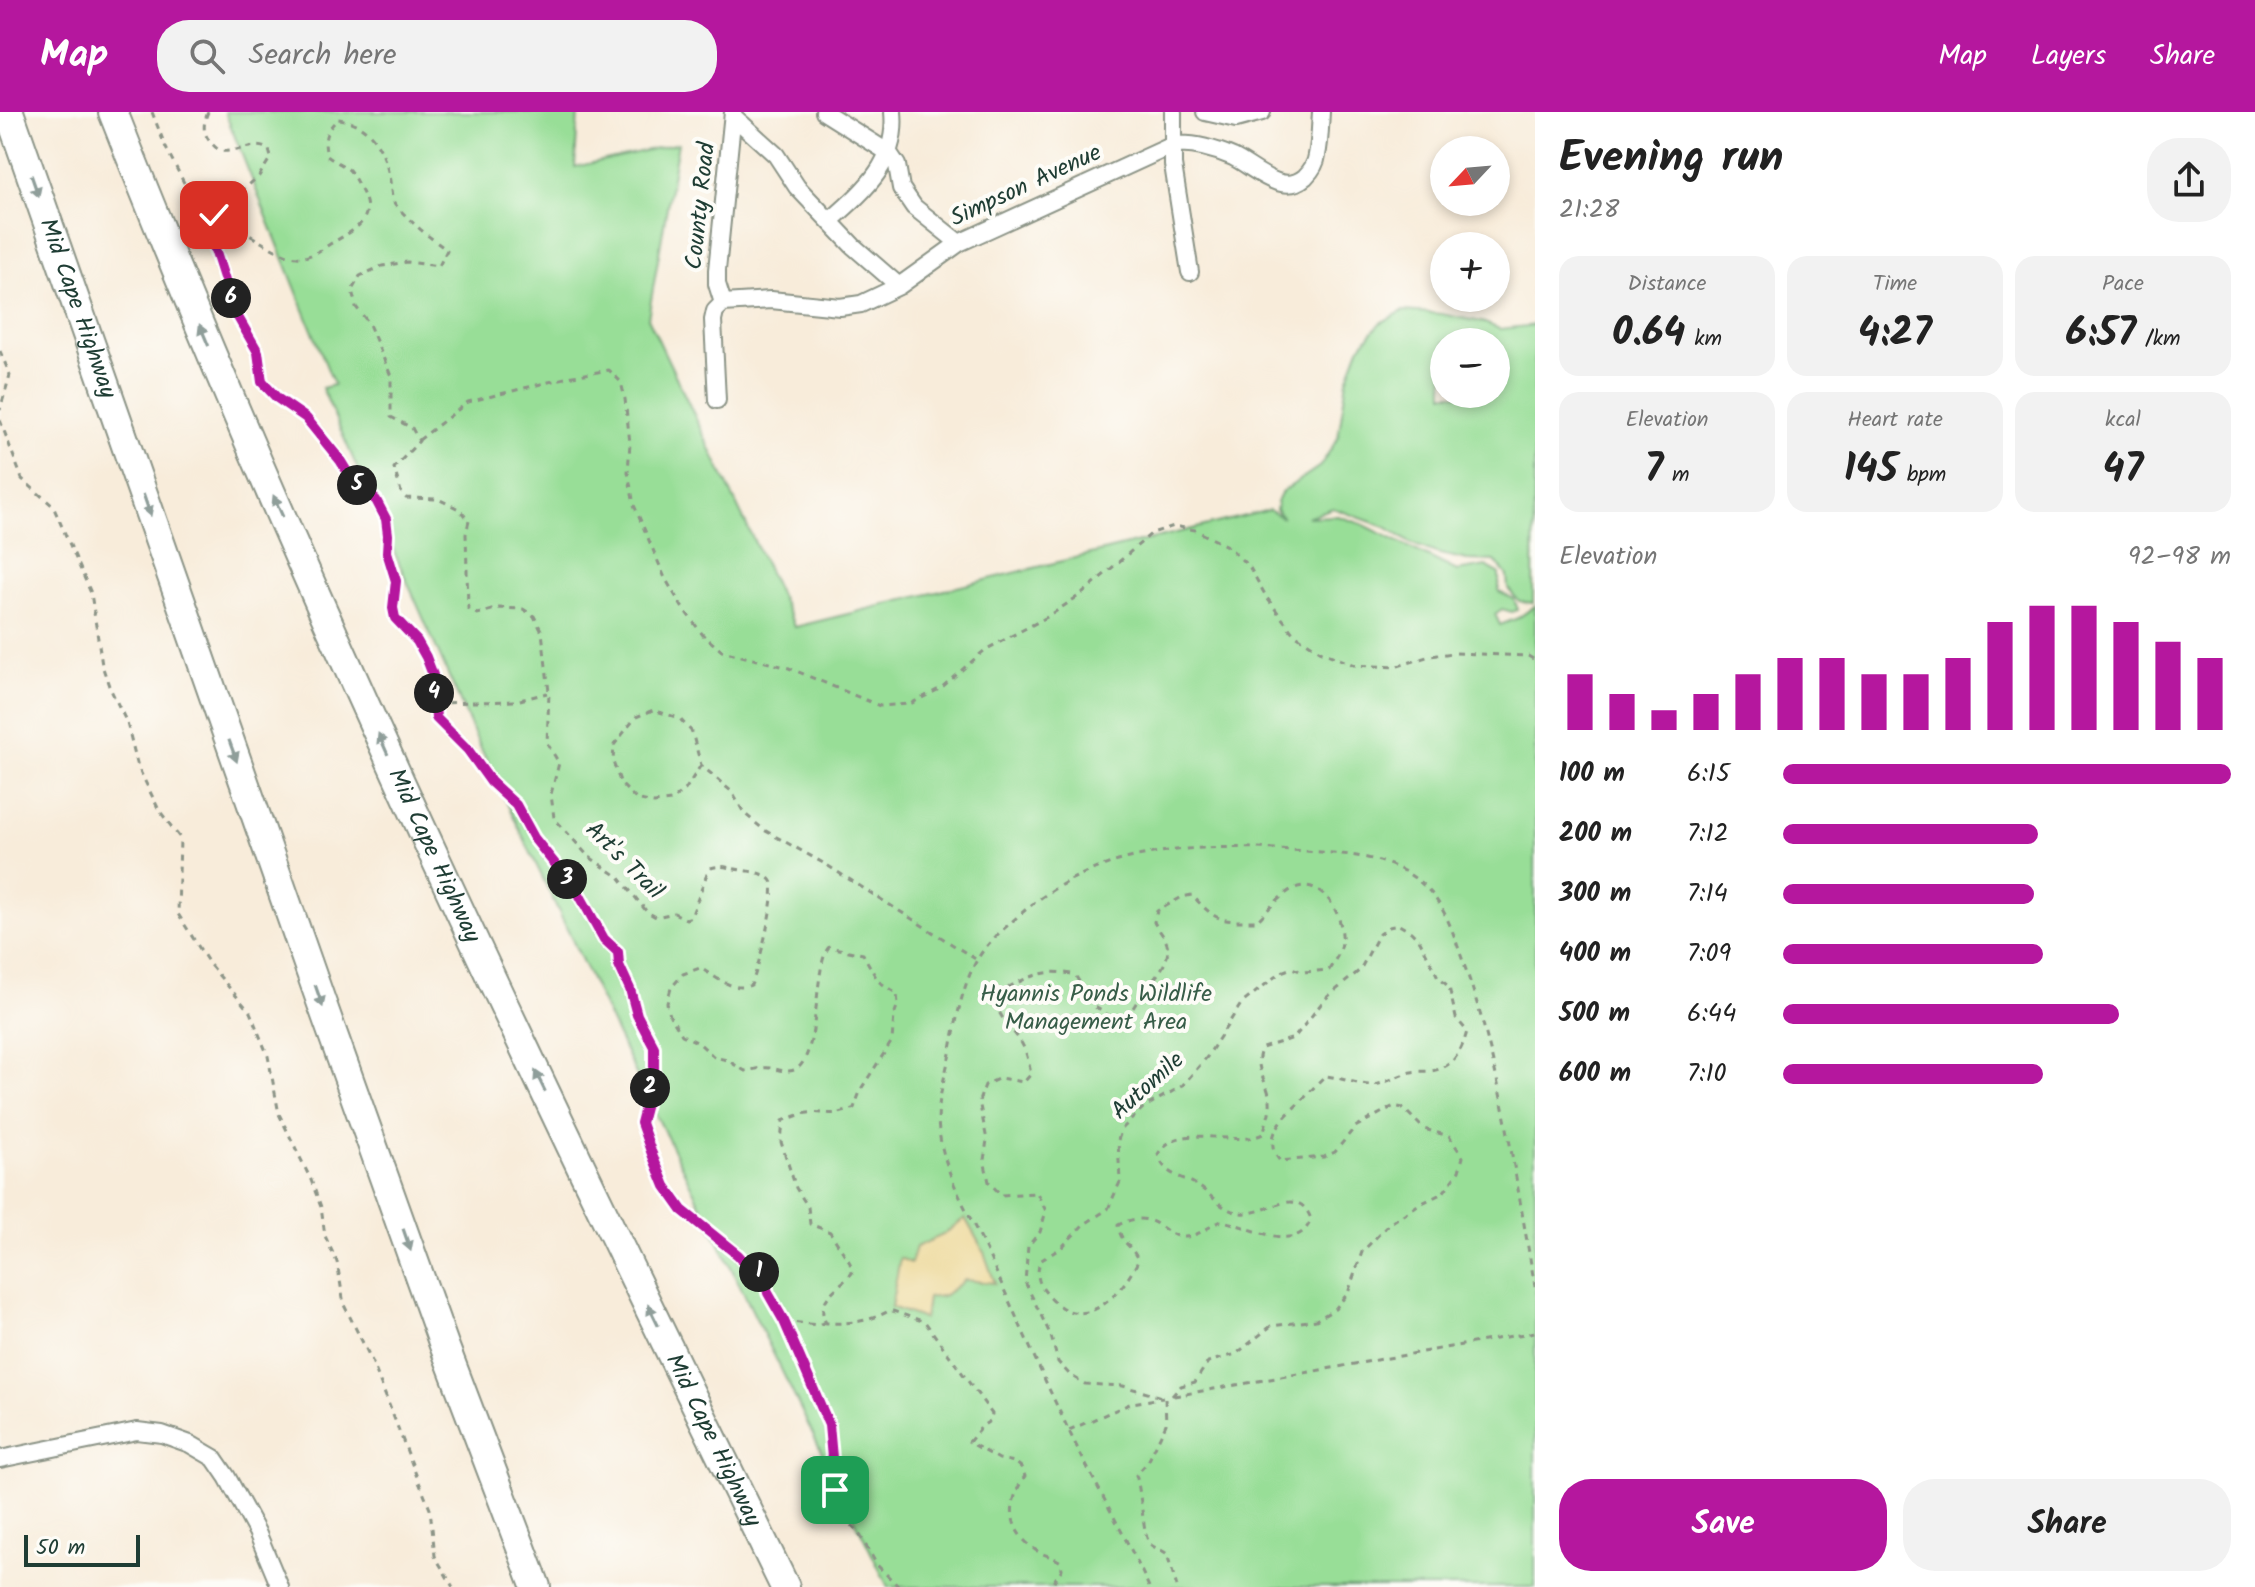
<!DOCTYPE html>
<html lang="en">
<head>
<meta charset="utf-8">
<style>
  body { margin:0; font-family:Kalam,sans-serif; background:#f2f2f2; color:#222; height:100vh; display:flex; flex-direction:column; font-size:30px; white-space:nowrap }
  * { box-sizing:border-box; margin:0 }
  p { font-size:26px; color:#767676 }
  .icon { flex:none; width:44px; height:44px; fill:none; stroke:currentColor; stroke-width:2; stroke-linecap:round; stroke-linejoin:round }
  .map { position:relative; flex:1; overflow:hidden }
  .details { display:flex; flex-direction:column; background:#fff; width:720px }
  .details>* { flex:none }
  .needle { width:52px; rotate:244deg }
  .buttons { position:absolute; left:1430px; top:24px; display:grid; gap:16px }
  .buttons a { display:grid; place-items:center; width:80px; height:80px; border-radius:50%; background:#fff; box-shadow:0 4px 12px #0003; font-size:40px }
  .scale { position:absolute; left:24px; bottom:20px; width:116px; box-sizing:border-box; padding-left:8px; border:4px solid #1f3d34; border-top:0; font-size:22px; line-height:28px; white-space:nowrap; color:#1f3d34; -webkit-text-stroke:6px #fdfcf7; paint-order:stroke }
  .pin { position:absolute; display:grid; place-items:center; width:68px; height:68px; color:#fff; margin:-34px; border-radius:16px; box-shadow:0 4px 12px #0006 }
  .km { position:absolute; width:40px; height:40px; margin:-20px; border-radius:50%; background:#222; color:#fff; font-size:22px; line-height:40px; text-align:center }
  .round { display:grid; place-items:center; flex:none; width:84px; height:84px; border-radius:32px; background:#f2f2f2 }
  .summary { display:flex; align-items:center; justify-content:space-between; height:136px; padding:0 24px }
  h1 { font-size:44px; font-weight:800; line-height:60px }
  .figures { display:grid; grid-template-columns:repeat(3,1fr); gap:12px; height:136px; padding:8px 24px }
  .figures div { display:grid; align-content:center; border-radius:20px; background:#f2f2f2; text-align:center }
  .figures b { font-size:40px; font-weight:800 }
  .figures small { font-size:22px; font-weight:400 }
  .figures p { font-size:22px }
  .chart { height:224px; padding:16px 24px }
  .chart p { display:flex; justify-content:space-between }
  .chart svg { width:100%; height:144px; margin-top:8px; stroke:#b5179e; stroke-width:6 }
  .cta { display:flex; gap:16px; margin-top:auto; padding:16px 24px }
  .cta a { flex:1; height:92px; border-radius:32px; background:#b5179e; color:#fff; font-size:32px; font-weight:800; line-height:92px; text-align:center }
  .cta a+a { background:#f2f2f2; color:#222 }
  ul { padding:0 24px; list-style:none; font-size:26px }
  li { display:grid; grid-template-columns:128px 96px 1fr; align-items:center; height:60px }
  li i { height:20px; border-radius:10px; background:#b5179e }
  header { display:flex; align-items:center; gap:48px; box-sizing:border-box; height:112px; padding:0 40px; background:#b5179e; color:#fff }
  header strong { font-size:38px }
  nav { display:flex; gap:44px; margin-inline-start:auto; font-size:28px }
  .search { width:560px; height:72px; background:#f2f2f2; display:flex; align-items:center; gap:20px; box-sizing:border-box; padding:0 28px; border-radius:32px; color:#767676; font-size:30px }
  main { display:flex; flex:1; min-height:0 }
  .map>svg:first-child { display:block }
  .green { fill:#98de97; stroke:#5c8e66; stroke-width:2; fill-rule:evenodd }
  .sand { fill:#eeda9e; stroke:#868c69; stroke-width:2 }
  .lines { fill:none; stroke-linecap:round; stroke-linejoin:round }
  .street-casing { stroke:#8c9487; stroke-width:20 }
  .highway-casing { stroke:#8c9487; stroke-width:32 }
  .path { stroke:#8c9487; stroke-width:3; stroke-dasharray:6 6; stroke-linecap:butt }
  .street { stroke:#fff; stroke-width:16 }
  .highway { stroke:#fff; stroke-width:28 }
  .oneway { fill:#8f9e9a }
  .route-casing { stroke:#fff; stroke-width:16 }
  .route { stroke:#b5179e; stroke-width:10 }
  .labels { text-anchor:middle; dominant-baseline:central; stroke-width:8; stroke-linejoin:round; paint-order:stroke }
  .street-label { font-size:24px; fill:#1f3d34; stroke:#fdfcf7 }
  .park-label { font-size:24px; fill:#375d48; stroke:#fdfcf7 }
</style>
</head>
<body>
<header>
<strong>Map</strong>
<div class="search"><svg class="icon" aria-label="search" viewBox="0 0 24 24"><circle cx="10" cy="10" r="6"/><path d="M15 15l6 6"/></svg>Search here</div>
<nav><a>Map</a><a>Layers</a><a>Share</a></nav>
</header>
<main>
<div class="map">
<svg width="1535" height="1475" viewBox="0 0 1535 1475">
  <rect width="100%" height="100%" fill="#fdfcf7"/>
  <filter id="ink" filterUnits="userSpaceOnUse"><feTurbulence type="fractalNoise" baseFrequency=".0125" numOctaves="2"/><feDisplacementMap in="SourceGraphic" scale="16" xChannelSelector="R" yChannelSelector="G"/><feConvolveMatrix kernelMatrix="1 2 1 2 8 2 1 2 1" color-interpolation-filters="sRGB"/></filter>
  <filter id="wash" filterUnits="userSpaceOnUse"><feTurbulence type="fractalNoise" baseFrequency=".006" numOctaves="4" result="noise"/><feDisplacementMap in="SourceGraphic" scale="32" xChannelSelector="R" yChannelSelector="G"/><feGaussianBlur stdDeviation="1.8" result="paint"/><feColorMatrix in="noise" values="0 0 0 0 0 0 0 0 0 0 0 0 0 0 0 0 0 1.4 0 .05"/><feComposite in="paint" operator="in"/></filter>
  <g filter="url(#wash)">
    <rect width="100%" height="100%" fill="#f8ecda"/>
    <!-- green -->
    <path class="green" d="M225,0h353l-3,55 103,-24 -30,175 147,309 474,-117 14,8 -7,-8 1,-8 5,-10 38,-26 18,-28 9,-58 12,-32 21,-25 23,-12 39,3 40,8 18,7 35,-4 -2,278 -14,-2 -11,-12 -1,-14 -12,-14 -28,-1 -31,-7 -26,-10 -22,-15 -55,-20 -26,9 31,-1 24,8 95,47 29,-5 13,7v19l15,7 4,11 -6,2 -10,-3 -7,5 5,11 18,-7 17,-12v981h-647l-251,-511 -161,-338 -154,-350 12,-3zM1444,230h52v52h-52z"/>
    <!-- sand -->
    <path class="sand" d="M965,1106l18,32 12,33 -30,-3 -22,16 -16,2 -3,21 -33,-12 9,-49 11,5 5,-16 27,-12z"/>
  </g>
  <g filter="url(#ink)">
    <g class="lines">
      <!-- street casing -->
      <g class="street-casing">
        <path id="street" d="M824,0l65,41 8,12 4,23 13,19 45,36
          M1173,0v53l17,107
          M1205,0l31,7 26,-7
          M733,4l43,39 21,32 56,59 46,40
          M830,109c35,-31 68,-59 63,-109
          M723,191l-6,-19v-14l16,-158
          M717,288l-4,-80 2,-9 8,-8 48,-3 69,7 21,-3 38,-18 60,-43 214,-98c20,-2 41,4 60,12 21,10 49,40 72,20 6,-6 11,-13 12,-22 3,-13 3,-29 4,-43
          M0,1347l137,-28 25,3 28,10 24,14 13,19 30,55 23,55"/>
      </g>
      <!-- highway casing -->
      <g class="highway-casing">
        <g id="highway">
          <path id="s1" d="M9,0l313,892 122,341 92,242"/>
          <path id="s2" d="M113,0c198,503 435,990 672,1475"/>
        </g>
      </g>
      <!-- path -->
      <path class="path" d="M152,0l14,36 43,83 26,81 23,40 4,30 15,16 29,20 34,42 14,23 22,17 10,19 2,16 -1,17 9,29 -3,27 2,10 22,23 9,16 7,18 3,43 32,32 23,32 25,23 18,33 45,56 25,45 14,13 1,13 11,24 7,26 17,32v26l-13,50 24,63 17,24 56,45 11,12 9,4 7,9 3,13 16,28 45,104 6,65 9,28 13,12 20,35 22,22
        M208,0c-8,18 -3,27 12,39 20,2 35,-11 49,-1l2,7 -12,19 -45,39 10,11c24,2 47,28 73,31 12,2 23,-7 33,-13 24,-14 48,-24 31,-54 -4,-6 -8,-17 -13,-21 -6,-5 -15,-8 -21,-13 -4,-17 -2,-25 11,-37 33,4 47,32 52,62 1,7 1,18 5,23 15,18 34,33 52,46l-8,16 -32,-4 -25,4 -22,10 -8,14 4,17 12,15 23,54v41l21,11 7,13 -25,27 8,27 4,3 32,1 21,10 10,12 -3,13 2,74 9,6 22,-6 24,1 11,7 8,16 7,60 -2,51 12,20 -8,31 3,24 34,38 31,21 28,35 9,5 18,-4 12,6 5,-2 16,-43 4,-6c10,-4 20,1 31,2 9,2 23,2 29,11 7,10 -13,90 -20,104 -18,8 -36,-9 -51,-17l-17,6 -12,14 -4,15 3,13 12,19 17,8 15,14 13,3 18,11c8,-1 16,-4 25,-3 8,1 16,5 24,2 27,-9 19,-107 35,-123l34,7 15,27 19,13 1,10 -4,11 -2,26 -31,48 -7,19c-21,10 -27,3 -46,5 -9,1 -17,5 -25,8l-2,21 15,46 12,19 2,17 20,8 20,31 2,10c-13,15 -38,27 -26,50 21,1 45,-1 64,-13l35,12 67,92 -2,7 -8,5 -13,16 30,17 16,3 6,5 4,9c-17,25 -19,52 8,72 8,7 19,8 28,14l1,7 -12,18
        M209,118l5,-15
        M0,239l10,24 -10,35
        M0,308l22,59 31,27 38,87 11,72 7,21 18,37 11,44 21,43 21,28 -2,76 32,51 40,47 18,44 11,58 32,66 10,27 4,29 12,26 7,43 28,56 45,116 13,32 5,47 18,31
        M419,328l49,-38 105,-26 36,-6 12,12 4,17 5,44 -2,29 6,33 31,73 17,29 21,28 19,16 67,17 91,38 30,-2 31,-16 44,-38 64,-34 34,-23 69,-60 22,-7 21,4 34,17 21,21 17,30 26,35 27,18 34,14 41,2 35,-11 23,-3 75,3 7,4
        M436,591l80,-2 31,-8
        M701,653l-16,25 -14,11 -17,2 -18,-4 -15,-15 -8,-22 1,-17 22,-28 17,-7 26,8 13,14 9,33 31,27 12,21 20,17 61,34 152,96
        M784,1209l33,4 7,-2
        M1172,1284l9,-10 14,-4 13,-20 28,-8 35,-28 45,-6 19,-11 13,-16 14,-41 27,-28 29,-19 25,-12 16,-22 4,-14 -14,-21 -25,-7 -21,-21 -9,-2 -39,21 -20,25 -11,5 -44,4c-18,-22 1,-41 18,-57 10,-9 17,-19 27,-28 15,1 30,8 44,9 15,0 23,-7 36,-11 8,-4 17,-2 26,-3 22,-3 31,-20 36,-40l-11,-13 -7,-31 -11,-10 -18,-36 -9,-9 -12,-7 -10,2 -10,7 -19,36 -35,29 -31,39 -32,10c-10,19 6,33 8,52 1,11 -4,23 -7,34 -31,15 -83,-15 -105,20 0,1 4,11 5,11 7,11 22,13 32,19 16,9 26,27 46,29 25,3 57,-30 70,6 -13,38 -64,5 -90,2 -11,5 -23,15 -36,16 -23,1 -28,-31 -67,-12 3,20 15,20 20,36 -17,35 -56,76 -90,34 -10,-11 -12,-19 -8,-34l21,-13 22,-23 25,-16 12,-27 -2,-42 4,-11 21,-21 39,-22 25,-29 34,-53 40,-32 11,-4 11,4 26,-2c5,-9 13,-19 13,-29 2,-24 -18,-64 -47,-53 -13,5 -28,23 -38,33 -37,0 -39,2 -65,-26l-10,2 -25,14 -3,11c3,6 11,15 13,22 5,19 -15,36 -24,49 -9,11 -11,21 -24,29l-24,-15 -20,-32c-20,-5 -35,-3 -54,6 -46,20 -14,38 1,63 5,9 7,20 9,30l-7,8 -24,-4 -15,7 -6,16 8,39 -3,20 5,22 12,13 36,-2 9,18 -6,21 -12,14 -3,36 26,54 7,26 12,13 15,9 38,2 42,12 1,26 -18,38 -12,13c5,14 7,62 14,69 4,4 13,6 17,10l10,33
        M1174,1284l361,-64
        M1069,1318l63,-27 31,-5
        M1149,1475c-24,-53 -55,-104 -80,-156 -28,-58 -54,-117 -80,-175 -19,-41 -44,-79 -50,-125 -4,-28 8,-60 13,-87 5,-28 11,-60 25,-84 9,-16 24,-29 38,-41 79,-73 176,-76 277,-69 51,4 105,3 140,44 17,21 24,48 33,73 37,103 50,212 70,319"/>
      <!-- street -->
      <use href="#street" class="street"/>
      <!-- highway -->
      <use href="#highway" class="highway"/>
    </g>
    <!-- one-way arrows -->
    <defs><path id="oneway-solid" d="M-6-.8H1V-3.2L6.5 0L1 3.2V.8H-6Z" transform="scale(2)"/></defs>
    <g class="oneway">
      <use href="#oneway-solid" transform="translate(35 74) rotate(71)"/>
      <use href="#oneway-solid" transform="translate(204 223) rotate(-113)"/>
      <use href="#oneway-solid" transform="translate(147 393) rotate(71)"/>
      <use href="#oneway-solid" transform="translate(278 394) rotate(-114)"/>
      <use href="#oneway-solid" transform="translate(383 632) rotate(-114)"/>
      <use href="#oneway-solid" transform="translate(233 639) rotate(70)"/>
      <use href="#oneway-solid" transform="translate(319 884) rotate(71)"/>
      <use href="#oneway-solid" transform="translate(540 969) rotate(-116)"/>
      <use href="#oneway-solid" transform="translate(407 1128) rotate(71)"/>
      <use href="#oneway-solid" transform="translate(653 1203) rotate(-116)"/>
    </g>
  </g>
  <g class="lines" filter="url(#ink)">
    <!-- route casing -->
    <g class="route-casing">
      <path id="route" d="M214,103l-5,16 26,81 23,40 4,30 15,16 29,20 34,42 14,23 22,17 10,19 2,16 -1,17 9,29 -3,27 2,10 22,23 9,16 7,18 3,43 32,32 23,32 25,23 18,33 45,56 25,45 14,13 1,13 11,24 7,26 17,32v26l-13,50 11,31 13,32 17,24 56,45 11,12 9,4 7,9 3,13 16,28 45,104 6,65"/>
    </g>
    <!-- route -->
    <use href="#route" class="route"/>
  </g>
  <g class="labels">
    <!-- street labels -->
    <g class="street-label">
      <text transform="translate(1026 74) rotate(-25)">Simpson Avenue</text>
      <text transform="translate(701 94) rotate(-84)">County Road</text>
      <text stroke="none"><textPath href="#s1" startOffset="208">Mid Cape Highway</textPath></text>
      <text stroke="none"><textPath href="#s2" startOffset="810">Mid Cape Highway</textPath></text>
      <text transform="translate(624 749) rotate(45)">Art's Trail</text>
      <text transform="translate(1148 974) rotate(-42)">Automile</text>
      <text stroke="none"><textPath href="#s2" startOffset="1458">Mid Cape Highway</textPath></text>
    </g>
    <!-- park labels -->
    <g class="park-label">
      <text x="1096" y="882">Hyannis Ponds Wildlife<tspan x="1096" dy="28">Management Area</tspan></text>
    </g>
  </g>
</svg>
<div class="buttons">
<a><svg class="needle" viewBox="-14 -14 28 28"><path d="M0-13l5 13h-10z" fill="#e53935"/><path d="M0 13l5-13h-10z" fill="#767676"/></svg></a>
<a>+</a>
<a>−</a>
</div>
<div class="scale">50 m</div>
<div class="pin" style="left:835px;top:1378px;background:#1e9e55"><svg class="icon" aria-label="arrive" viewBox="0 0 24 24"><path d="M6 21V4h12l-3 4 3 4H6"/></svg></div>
<div class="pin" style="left:214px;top:103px;background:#d93025"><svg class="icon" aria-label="check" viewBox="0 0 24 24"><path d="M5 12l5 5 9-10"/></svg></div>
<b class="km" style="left:759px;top:1160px">1</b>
<b class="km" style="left:650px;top:976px">2</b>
<b class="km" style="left:567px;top:767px">3</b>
<b class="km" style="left:434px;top:581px">4</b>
<b class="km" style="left:357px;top:373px">5</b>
<b class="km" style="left:231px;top:186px">6</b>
</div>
<section class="details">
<div class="summary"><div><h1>Evening run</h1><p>21:28</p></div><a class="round"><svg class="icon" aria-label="share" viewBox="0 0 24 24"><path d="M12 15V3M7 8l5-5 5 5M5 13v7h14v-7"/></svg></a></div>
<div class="figures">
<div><p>Distance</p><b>0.64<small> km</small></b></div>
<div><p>Time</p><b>4:27</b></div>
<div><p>Pace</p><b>6:57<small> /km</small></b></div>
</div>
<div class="figures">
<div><p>Elevation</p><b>7<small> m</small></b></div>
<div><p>Heart rate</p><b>145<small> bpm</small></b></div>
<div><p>kcal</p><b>47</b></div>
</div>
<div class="chart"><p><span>Elevation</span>92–98 m</p>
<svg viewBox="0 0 160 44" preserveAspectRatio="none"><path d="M5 44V27M15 44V33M25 44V38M35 44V33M45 44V27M55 44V22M65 44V22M75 44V27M85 44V27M95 44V22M105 44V11M115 44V6M125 44V6M135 44V11M145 44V17M155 44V22"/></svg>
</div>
<ul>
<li><b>100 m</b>6:15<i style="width:100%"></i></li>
<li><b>200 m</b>7:12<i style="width:57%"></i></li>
<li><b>300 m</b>7:14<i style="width:56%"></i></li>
<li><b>400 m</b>7:09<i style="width:58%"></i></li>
<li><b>500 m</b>6:44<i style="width:75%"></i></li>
<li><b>600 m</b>7:10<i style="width:58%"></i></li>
</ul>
<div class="cta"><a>Save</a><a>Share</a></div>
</section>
</main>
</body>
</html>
